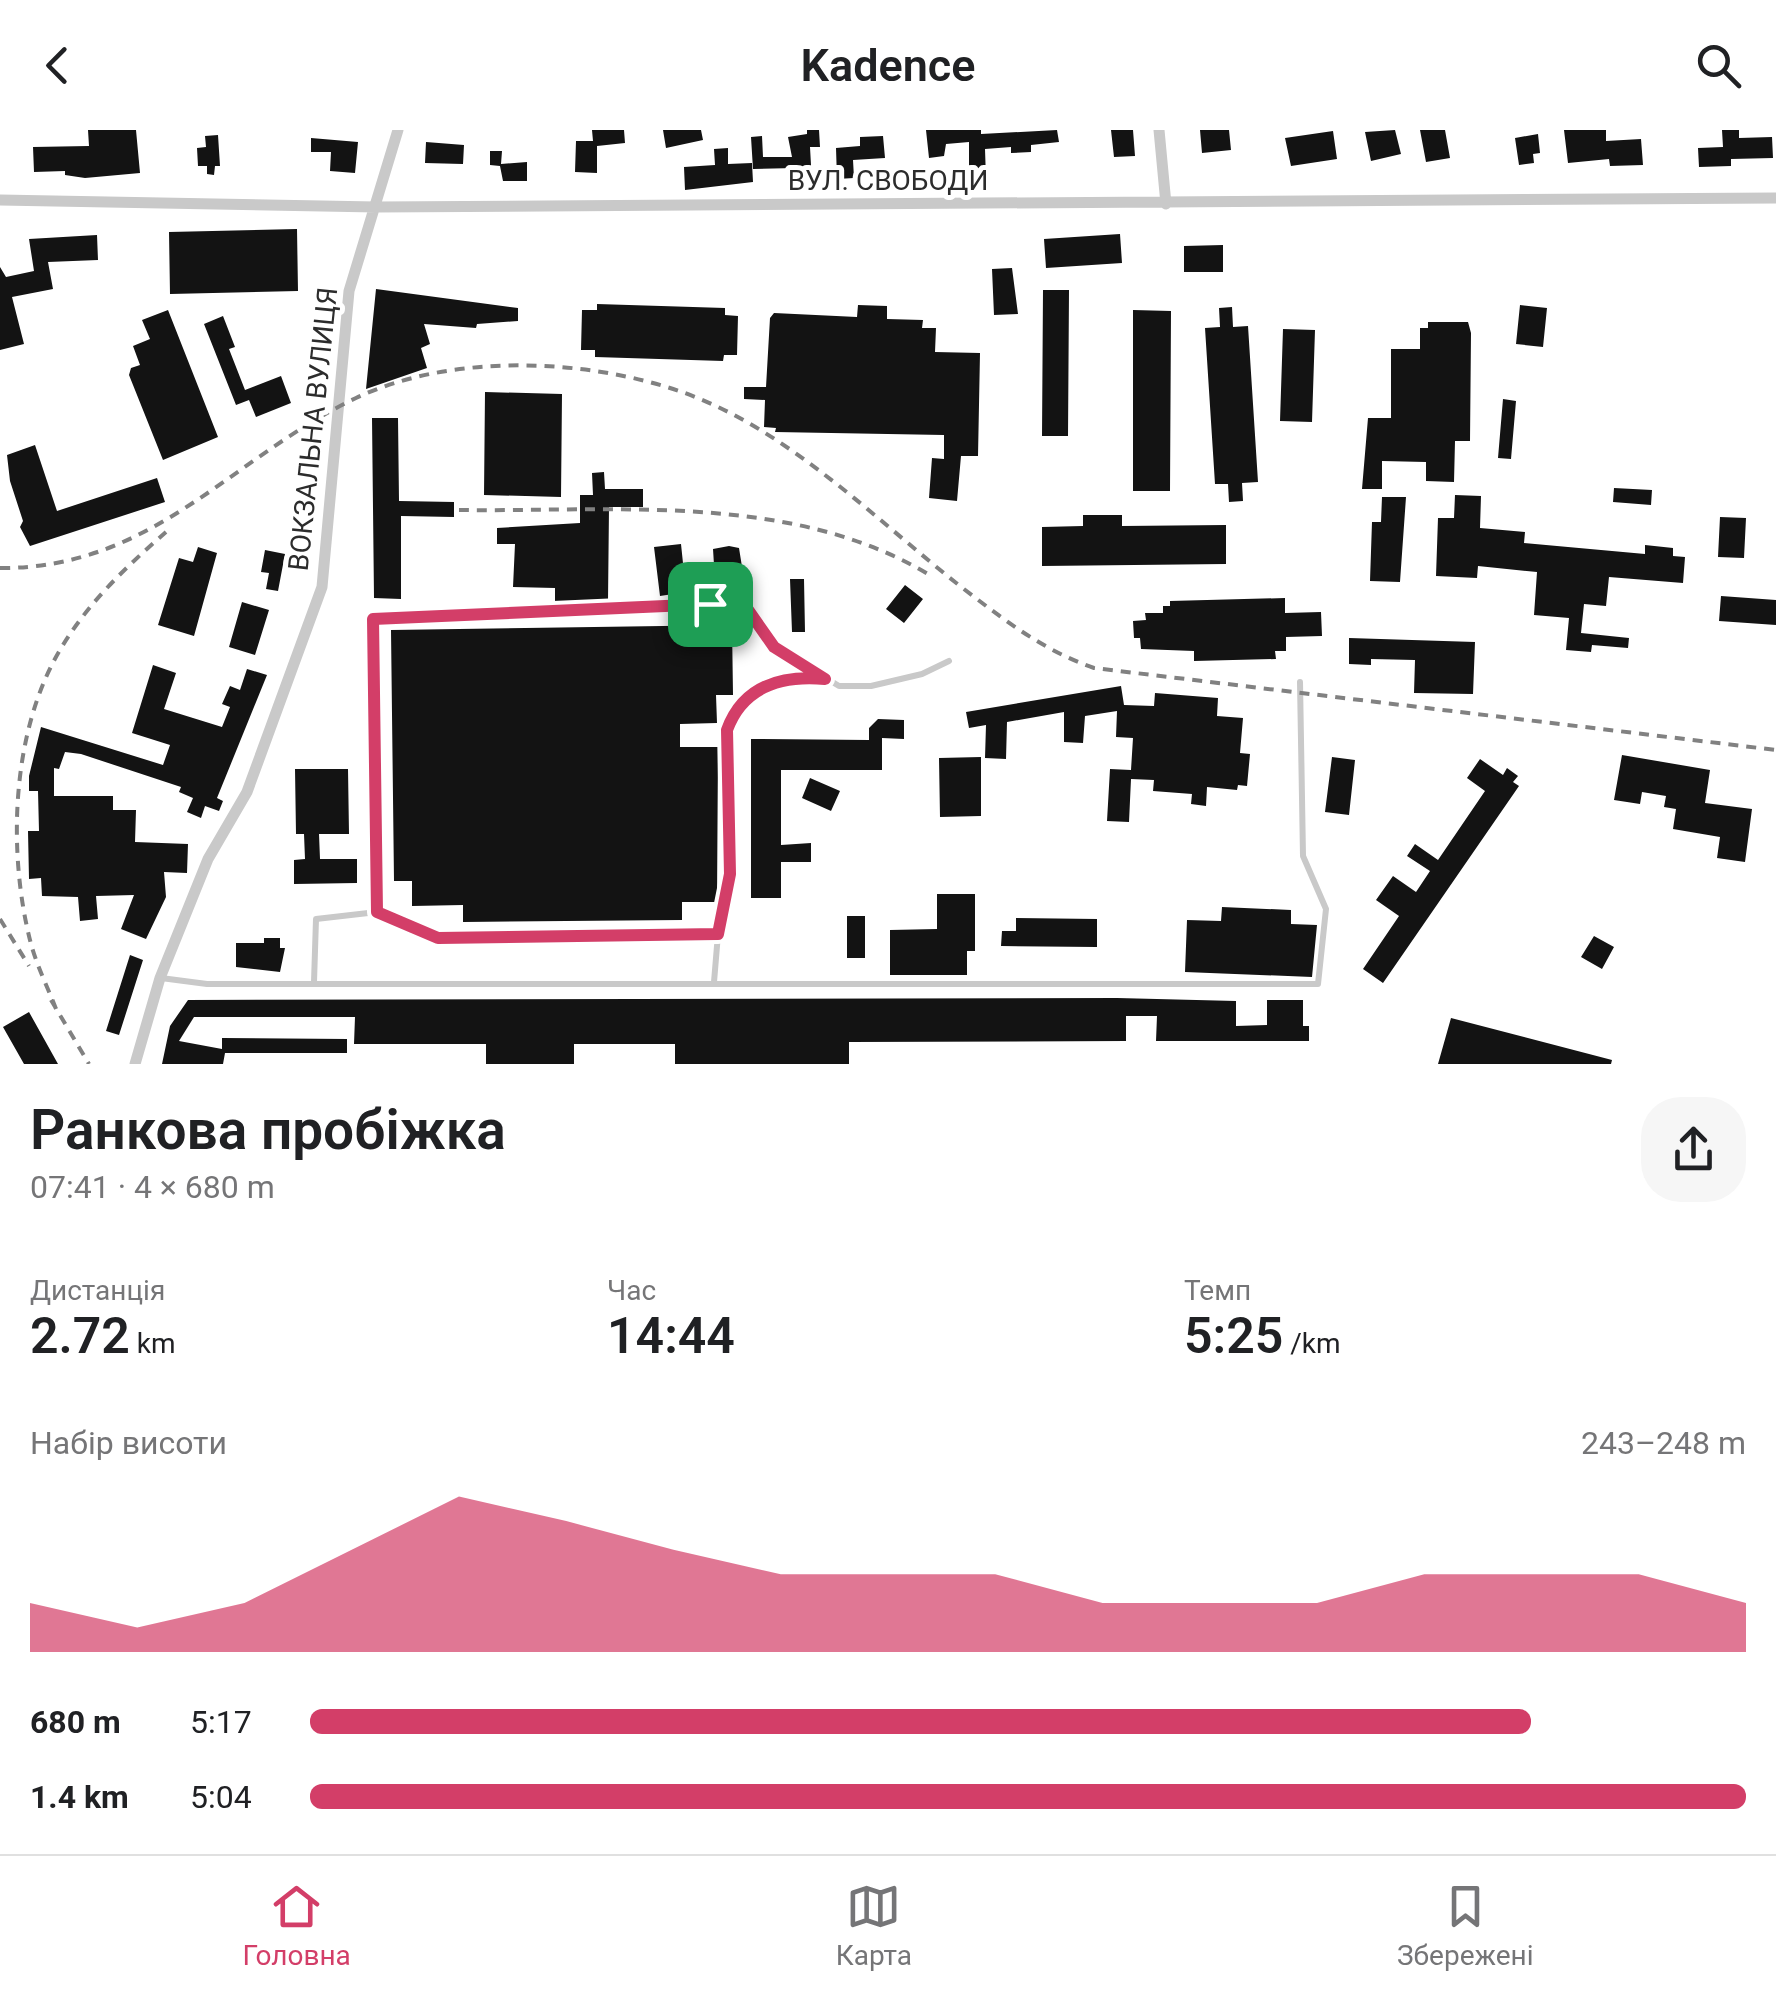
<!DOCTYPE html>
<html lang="uk">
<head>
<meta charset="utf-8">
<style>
  body { margin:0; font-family:Roboto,sans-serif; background:#f6f6f6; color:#202124; height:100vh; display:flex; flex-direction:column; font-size:38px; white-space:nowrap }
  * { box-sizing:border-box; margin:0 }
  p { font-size:32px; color:#757577 }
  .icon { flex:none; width:55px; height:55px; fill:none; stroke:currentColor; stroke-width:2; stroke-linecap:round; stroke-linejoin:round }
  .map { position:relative; height:934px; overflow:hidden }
  .side { display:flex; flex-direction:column; background:#fff; flex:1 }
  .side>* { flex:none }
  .pin { position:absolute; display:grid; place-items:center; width:85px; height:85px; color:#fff; margin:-42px; border-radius:20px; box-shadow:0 5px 15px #0006 }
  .round { display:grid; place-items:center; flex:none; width:105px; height:105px; border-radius:40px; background:#f6f6f6 }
  .headline { display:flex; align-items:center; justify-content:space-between; height:170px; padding:0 30px }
  h1 { font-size:55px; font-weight:600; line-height:75px }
  .metrics { display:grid; grid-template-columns:repeat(3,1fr); gap:15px; height:170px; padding:10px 30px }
  .metrics div { display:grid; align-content:center }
  .metrics b { font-size:50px; font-weight:600 }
  .metrics small { font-size:28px; font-weight:400 }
  .metrics p { font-size:28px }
  .chart { height:280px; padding:20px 30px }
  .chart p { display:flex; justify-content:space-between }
  .chart svg { width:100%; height:180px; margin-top:10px; fill:#d33e68; opacity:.7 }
  ul { padding:0 30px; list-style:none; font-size:32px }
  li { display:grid; grid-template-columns:160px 120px 1fr; align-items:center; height:75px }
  li i { height:25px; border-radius:12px; background:#d33e68 }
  header { display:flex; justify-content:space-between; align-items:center; height:130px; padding:0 30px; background:#fff; font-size:45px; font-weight:600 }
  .tab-bar { display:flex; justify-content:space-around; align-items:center; height:140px; border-top:2px solid #e0e0e0; background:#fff; font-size:28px; color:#757577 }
  .tab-bar a { display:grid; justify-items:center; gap:5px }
  .tab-bar .current { color:#d33e68 }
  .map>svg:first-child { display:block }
  .building { fill:#131313 }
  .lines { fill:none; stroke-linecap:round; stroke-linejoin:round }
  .lane { stroke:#c9c9c9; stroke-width:6 }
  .street { stroke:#c9c9c9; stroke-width:11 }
  .rail { stroke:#818181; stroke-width:4; stroke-dasharray:10 8; stroke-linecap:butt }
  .route-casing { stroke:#fff; stroke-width:20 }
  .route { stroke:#d33e68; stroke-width:12 }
  .labels { text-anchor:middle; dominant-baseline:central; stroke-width:10; stroke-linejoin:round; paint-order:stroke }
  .street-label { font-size:28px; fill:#2c2c2c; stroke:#fff }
</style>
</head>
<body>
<header><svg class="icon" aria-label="back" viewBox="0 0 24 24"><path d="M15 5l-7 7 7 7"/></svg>Kadence<svg class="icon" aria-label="search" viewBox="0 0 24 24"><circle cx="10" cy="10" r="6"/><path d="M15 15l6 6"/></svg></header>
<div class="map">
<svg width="1776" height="934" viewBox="0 0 1776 934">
  <rect width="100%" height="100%" fill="#fff"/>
  <!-- building -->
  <path class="building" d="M88,0h48l4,43 -55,5 -20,-3v-4l-31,1 -1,-25 56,-1z
    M592,0h32l1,13 -28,3v27l-22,-1 1,-31h17z
    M663,0h38l2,10 -37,8z
    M807,0h12l1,17h-10l2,36 -16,1 -1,-16 -42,1 -2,-32 11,-1 1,21h29l-4,-20 19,-3z
    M926,0h55v4l76,-4 2,12 -28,3v7l-20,1v-6l-26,2 1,30h-17v-37l-23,2 -2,12 -15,2z
    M1111,0h22l2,26 -21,1z
    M1200,0h29l2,20 -29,3z
    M1395,0l6,24 -30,7 -6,-29z
    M1420,0h25l5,28 -24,4z
    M1564,0h42v11l35,-2 2,26 -33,1 -1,-7 -41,4z
    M1722,0h17v8l33,-1 1,21 -42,1v7l-32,1 -1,-19 25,-1z
    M1333,1l4,28 -46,7 -6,-28z
    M1538,4l2,19 -7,1 1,9 -15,2 -4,-27z
    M218,5l2,31h-5l-1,9 -7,-1v-8h-9l-1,-18 9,-1 -1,-11z
    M883,6l2,22 -32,2 1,18 -17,1 -1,-31 24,-2v-9z
    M311,8l47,4 -3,31 -25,-2 1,-19h-20z
    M426,12l38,3 -1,19 -38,-1z
    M728,18v16l24,-1 1,19 -68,8 -1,-23 31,-2 -1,-16z
    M490,21h12l-1,13 26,-2v19h-24l-3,-15 -10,-1z
    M297,99l1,62 -128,3 -1,-62z
    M1120,104l2,29 -76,5 -2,-29z
    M97,105l1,25 -50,2 5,27 -41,8 12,47 -24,6v-83l6,10 28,-6 -5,-32z
    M1223,115v27h-39v-26z
    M1012,138l6,46 -24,1 -2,-46z
    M376,159l142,19v13l-41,3 -1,4 -52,-4 6,20 -9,4 6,20 -61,21z
    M1043,160h26l-1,146h-26z
    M597,174l128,4v7l13,1 -1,39h-13l-1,6 -128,-4v-7h-14l1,-40h15z
    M858,175l29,1v13l36,1 -1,8h14l-1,24 45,1 -2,103h-17l-4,45 -28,-3 3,-40 12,1v-24l-169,-3 1,-4 -12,-1 1,-27 -21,-1v-12h22l4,-69 4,-5 83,4z
    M1520,175l27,3 -4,39 -27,-3z
    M1232,177l1,20 15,-1 10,156 -16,1 1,18 -14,1 -1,-18h-13l-10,-156 15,-1 -1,-19z
    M168,180l50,127 -55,23 -34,-85 2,-7 9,-3 -7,-19 17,-7 -8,-19z
    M1133,180l38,1 -1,180h-37z
    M223,186l12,31 -6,2 16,41 36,-14 10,27 -35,14 -7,-17 -13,5 -32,-81z
    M1428,192h40l3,11 -1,108h-15l-1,41 -28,-1v-19l-44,-1v28h-20l6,-71h23v-69h29v-21h8z
    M1283,199l32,1 -3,92 -32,-1z
    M485,262l77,2 -1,103 -77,-2z
    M1503,269l13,2 -5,58 -13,-1z
    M372,288h26l1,83 55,1v15l-53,-1v83l-27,-1z
    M35,315l22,66 100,-33 8,24 -135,44 -10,-19 3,-6 -13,-40 -3,-26z
    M604,342l1,17h38v18h-34l-1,95 -53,2v-16l-42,-1 2,-43h-18v-16l83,-5v-28h13l-1,-22z
    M1614,358l38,2 -1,15 -38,-3z
    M1455,365l26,1 -1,32 45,4 -1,11 121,11v-9l28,3v8l12,1 -2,26 -74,-6 -3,29 -22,-2 -3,29 48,5 -1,10 -36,-3 -1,7 -25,-2 3,-32 -35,-3 3,-43 -59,-6 -1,12 -41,-2 2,-58h16z
    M1382,367h24l-6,85 -30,-1 2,-59h9z
    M1083,385h39v11l104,-1v39l-184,2v-39l41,-1z
    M1720,387l26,1 -2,40 -26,-1z
    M681,414l5,48 -26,4 -6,-49z
    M729,416l10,2 7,44 -30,4 -3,-47z
    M198,417l19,6 -23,83 -36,-11 21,-67 14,4z
    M265,420l20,4 -7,37 -12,-2 3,-16 -8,-1z
    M790,449h14l1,53h-13z
    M905,455l18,14 -19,24 -18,-14z
    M1721,466l55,4v25l-57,-4z
    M1285,468v15l36,-1 1,24 -36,1v14h-11l1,8 -82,2v-10l-53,-2 -1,-11h-6l-1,-17 13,-1 -1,-7h18v-7h7v-5z
    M242,472l27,8 -14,45 -26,-8z
    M732,495l1,70h-17l1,28 -37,1v23h38l-1,155h-35v18l-219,2v-17l-51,1v-25h-18l-3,-251z
    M1349,508l126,4 -2,52 -59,-1 1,-33 -44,-1v6l-22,-1z
    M153,535l23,8 -12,36 58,18 8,-20 -8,-3 8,-18 10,4 7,-21 20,6 -50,123 6,3 -4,10 -14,-5 -4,12 -14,-6 6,-14 -14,-6 2,-5 -100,-33 -16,-2 -6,17 -5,-1v28h59v14h23l-1,32 53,2 -1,29 -23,-1 2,25 -20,42 -25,-10 13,-34 -38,1 2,23 -18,2 -2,-24 -36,-1 -1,-18 -12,1 -1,-48h11l-1,-40h-9v-15l12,-49 122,38 7,-20 -38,-12z
    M1121,556l3,19 30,1 1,-13 63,5 -1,18 26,2 -3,35 10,1 -3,32 -9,-1 -1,5 -30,-3 -1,19 -15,-2 1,-10 -39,-3 1,-11 -23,-1 -2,43 -22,-1 3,-52 21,1 2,-32 -17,-1 1,-26 -32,5 -2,27 -19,-1v-30l-57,10 -1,37 -21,-1 1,-33 -17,3 -3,-16z
    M878,589l26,1v19l-22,-1v32h-101v75l30,-2v19h-30v36h-30v-159l118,1v-12z
    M1622,625l88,15 -5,33 47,6 -7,53 -28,-4 3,-21 -47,-8 3,-20 -12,-2 2,-11 -24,-4 -2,12 -26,-4z
    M981,627v59l-41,1 -1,-59z
    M1332,627l23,3 -6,55 -24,-3z
    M1480,629l23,16 4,-7 11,8 -5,6 6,4 -136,197 -20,-14 36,-53 -23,-16 17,-24 23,16 14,-21 -23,-15 8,-12 23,16 47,-69 -18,-13z
    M295,639h53l1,65h-30l1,25h37v24l-63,1v-24l11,-1 -1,-25h-8z
    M810,648l30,13 -9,20 -29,-13z
    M937,764h38v57h-8v24h-77v-45l47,-1z
    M1222,777l69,3v14l26,1 -5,52 -127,-5 2,-52 34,1z
    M847,786h18v42h-18z
    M1016,788l81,1v28l-96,-1 1,-15h14z
    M1594,806l20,11 -12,22 -21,-12z
    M264,808h16v10h5l-5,24 -44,-5v-24h28z
    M130,825l13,5 -24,75 -13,-4z
    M1117,868l119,3v25l31,-1v-25h36v26h6v15h-153l1,-25h-31v25l-277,1v22h-174v-20h-101v20h-88v-20h-132l1,-27h-161l-15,24 43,8v-11l125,1v14h-122l-2,11h-61l8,-38 18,-26z
    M29,882l29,52h-34l-21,-37z
    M1451,888l161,42 -1,4h-173z"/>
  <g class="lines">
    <!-- lane -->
    <path class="lane" d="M377,782l-4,-293 354,-16 19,4 29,40 64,39h32l51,-12 27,-13
      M161,848l46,6h1111l8,-75 -23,-53 -3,-174
      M314,852l2,-63 61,-7 61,26 280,-4 11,-61 -2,-143c16,-44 55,-55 98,-51
      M714,852l4,-48"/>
    <!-- street -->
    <path class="street" d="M1159,0l7,74
      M0,70l376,7 1400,-9
      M135,934l25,-86 48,-119 39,-67 75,-205 27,-296 49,-161"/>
    <!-- rail -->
    <path class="rail" d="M459,380c155,2 331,-18 469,64
      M0,438c153,1 232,-111 356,-170 95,-45 229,-40 326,-6 105,37 192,126 278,194 43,33 82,64 134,82l682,82
      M0,789l29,47
      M51,870l38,64
      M56,879c-8,-21 -19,-43 -25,-65 -24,-92 -20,-216 32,-299 27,-44 64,-79 103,-113"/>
  </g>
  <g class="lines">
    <!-- route casing -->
    <g class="route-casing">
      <path id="route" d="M710,474l36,3 28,40 51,32c-44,-4 -82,7 -98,51l3,144 -12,60 -280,4 -61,-26 -4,-293z"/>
    </g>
    <!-- route -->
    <use href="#route" class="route"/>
  </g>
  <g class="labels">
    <!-- street labels -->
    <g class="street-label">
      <text x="888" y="50">ВУЛ. СВОБОДИ</text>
      <text transform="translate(313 299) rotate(-84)">ВОКЗАЛЬНА ВУЛИЦЯ</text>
    </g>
  </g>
</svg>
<div class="pin" style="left:710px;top:474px;background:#1e9e55"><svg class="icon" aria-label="arrive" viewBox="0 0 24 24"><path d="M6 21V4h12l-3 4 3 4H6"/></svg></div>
</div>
<section class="side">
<div class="headline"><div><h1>Ранкова пробіжка</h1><p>07:41 · 4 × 680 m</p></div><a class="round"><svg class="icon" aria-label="share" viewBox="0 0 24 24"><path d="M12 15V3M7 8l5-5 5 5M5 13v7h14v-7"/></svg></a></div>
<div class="metrics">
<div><p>Дистанція</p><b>2.72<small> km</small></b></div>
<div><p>Час</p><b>14:44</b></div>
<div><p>Темп</p><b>5:25<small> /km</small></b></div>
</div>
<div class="chart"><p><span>Набір висоти</span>243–248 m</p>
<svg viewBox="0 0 160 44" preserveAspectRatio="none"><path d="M0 44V32L10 38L20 32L30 19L40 6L50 12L60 19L70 25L80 25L90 25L100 32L110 32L120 32L130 25L140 25L150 25L160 32V44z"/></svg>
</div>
<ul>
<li><b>680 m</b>5:17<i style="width:85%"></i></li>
<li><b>1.4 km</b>5:04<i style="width:100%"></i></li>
</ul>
</section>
<nav class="tab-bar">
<a class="current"><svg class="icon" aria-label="home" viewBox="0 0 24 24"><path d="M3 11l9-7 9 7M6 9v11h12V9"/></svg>Головна</a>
<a><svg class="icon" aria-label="map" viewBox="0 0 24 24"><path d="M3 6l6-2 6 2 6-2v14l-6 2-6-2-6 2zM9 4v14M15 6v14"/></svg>Карта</a>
<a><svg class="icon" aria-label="saved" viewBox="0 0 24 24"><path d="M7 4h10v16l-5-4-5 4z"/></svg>Збережені</a>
</nav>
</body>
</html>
